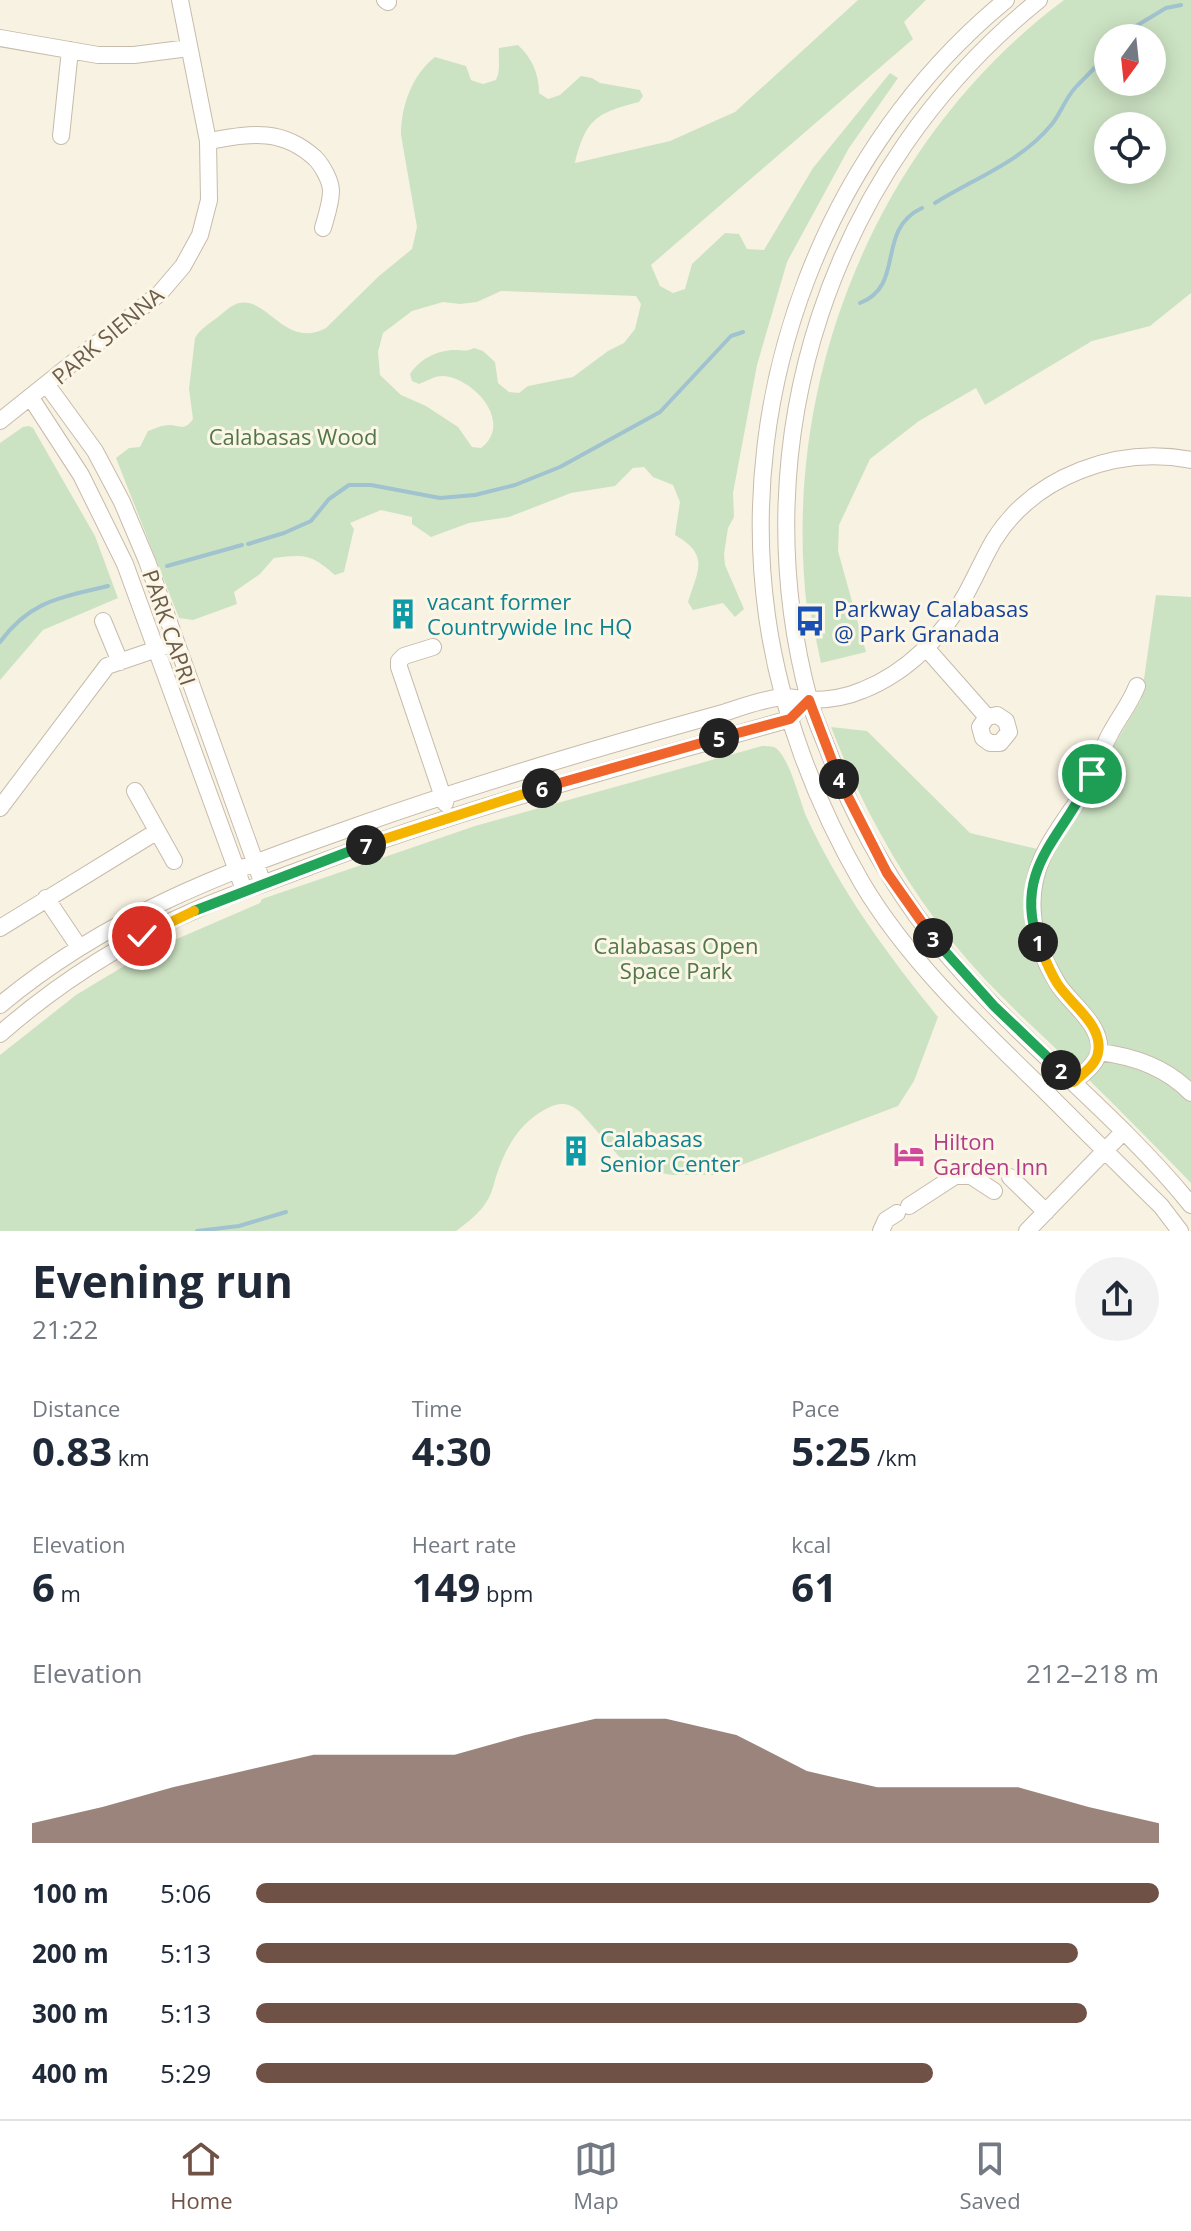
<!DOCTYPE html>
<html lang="en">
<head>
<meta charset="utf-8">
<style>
  body { margin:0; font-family:"Open Sans",sans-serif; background:#f2f2f3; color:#1f2937; height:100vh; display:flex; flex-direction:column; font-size:30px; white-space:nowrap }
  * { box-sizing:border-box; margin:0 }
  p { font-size:26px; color:#747a83 }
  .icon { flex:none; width:44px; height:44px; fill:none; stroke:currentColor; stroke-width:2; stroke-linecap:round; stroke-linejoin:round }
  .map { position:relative; height:1231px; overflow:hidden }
  .panel { display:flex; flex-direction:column; background:#fff; flex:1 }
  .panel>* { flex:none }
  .needle { width:52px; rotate:195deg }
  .tools { position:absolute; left:1094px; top:24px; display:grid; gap:16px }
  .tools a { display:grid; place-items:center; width:72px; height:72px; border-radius:50%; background:#fff; box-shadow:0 4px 20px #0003; font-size:40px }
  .pin { position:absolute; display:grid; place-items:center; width:68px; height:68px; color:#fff; margin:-34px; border:4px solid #fff; border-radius:50%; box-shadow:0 2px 8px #0007 }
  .km { position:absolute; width:40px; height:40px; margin:-20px; border-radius:50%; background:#222; color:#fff; font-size:22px; line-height:40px; text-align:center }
  .round { display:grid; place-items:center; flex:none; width:84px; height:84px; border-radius:42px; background:#f2f2f3 }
  .head { display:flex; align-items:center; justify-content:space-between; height:136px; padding:0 32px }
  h1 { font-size:44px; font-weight:700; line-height:60px }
  .figures { display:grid; grid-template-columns:repeat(3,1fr); gap:12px; height:136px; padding:8px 32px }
  .figures div { display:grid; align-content:center }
  .figures b { font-size:40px; font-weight:700 }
  .figures small { font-size:22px; font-weight:400 }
  .figures p { font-size:22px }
  .chart { height:224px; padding:16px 32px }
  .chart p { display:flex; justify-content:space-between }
  .chart svg { width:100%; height:144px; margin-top:8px; fill:#705145; opacity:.7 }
  ul { padding:0 32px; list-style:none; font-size:26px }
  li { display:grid; grid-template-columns:128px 96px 1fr; align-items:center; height:60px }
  li i { height:20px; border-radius:10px; background:#705145 }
  .tabs { display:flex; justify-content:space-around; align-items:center; height:112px; border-top:2px solid #e0e1e3; background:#fff; font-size:22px; color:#747a83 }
  .tabs a { display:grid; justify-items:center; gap:4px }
  .tabs .active { color:#705145 }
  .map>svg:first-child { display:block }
  .green { fill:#cce3c3; fill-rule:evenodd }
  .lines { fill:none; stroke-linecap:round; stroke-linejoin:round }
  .stream { stroke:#a1c2cf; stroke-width:4 }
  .minor-casing { stroke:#c7bbab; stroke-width:18 }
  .minor { stroke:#fff; stroke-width:16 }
  .split-1-casing { stroke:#fff; stroke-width:16 }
  .split-2-casing { stroke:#fff; stroke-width:16 }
  .split-3-casing { stroke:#fff; stroke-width:16 }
  .split-4-casing { stroke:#fff; stroke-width:16 }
  .split-5-casing { stroke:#fff; stroke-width:16 }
  .split-6-casing { stroke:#fff; stroke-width:16 }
  .split-7-casing { stroke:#fff; stroke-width:16 }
  .split-8-casing { stroke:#fff; stroke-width:16 }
  .split-9-casing { stroke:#fff; stroke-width:16 }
  .split-1 { stroke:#22a559; stroke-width:10 }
  .split-2 { stroke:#f5b400; stroke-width:10 }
  .split-3 { stroke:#22a559; stroke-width:10 }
  .split-4 { stroke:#f0652b; stroke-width:10 }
  .split-5 { stroke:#f0652b; stroke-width:10 }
  .split-6 { stroke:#f0652b; stroke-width:10 }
  .split-7 { stroke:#f5b400; stroke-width:10 }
  .split-8 { stroke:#22a559; stroke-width:10 }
  .split-9 { stroke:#f5b400; stroke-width:10 }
  .labels { text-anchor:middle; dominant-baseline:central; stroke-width:6; stroke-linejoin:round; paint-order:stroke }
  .street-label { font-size:22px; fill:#6c5c4c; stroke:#fcf6e7 }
  .park-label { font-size:22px; fill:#517749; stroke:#fcf6e7 }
  .culture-label { font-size:22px; fill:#0d838f; stroke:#fcf6e7; text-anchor:start }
  .transit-label { font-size:22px; fill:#164399; stroke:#fcf6e7; text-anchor:start }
  .hotel-label { font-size:22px; fill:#b23c85; stroke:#fcf6e7; text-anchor:start }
</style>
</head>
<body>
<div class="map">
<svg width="1191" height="1231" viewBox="0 0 1191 1231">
  <rect width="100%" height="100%" fill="#f8f2e2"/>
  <!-- green -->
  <path class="green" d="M858,0h68l-22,22 9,17 -262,226 9,21 13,7 12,-4 7,-25 33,-31 14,1 8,15 17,1 49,-82 77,-95 8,5 -49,70 -62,114 -30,103 -24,128 1,24 -6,11 -4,26 1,11 19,44 -9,8 -12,-14 -30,7 -5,-8c10,-32 22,-47 -13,-67l5,-33 -7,-17 -20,-8 -9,-10 -11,1 -18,18 -44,7 -62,24 -40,6 -38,14 -19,-13v-7l-31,-7 -31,13 4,6 -10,43 -9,3c-24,-21 -30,-21 -61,-17l-14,16 -26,18 3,12 -44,16 -14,-2 -63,-160 13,-10 11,-1 8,-16c6,-2 14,-6 21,-6 11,0 15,7 24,-6l-4,-30 6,-51c5,-9 15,-15 23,-21 5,-4 10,-9 16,-12 32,-15 49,46 92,23l53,-52 33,-27 5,-22 -16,-92c0,-29 11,-60 34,-78l31,9 5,14 12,4 13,-4c5,-11 2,-20 3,-32l19,-3c14,13 21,29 21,48l9,6 12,-4 21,-19 11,2 8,5 40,7 3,6 -4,6c-43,11 -53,17 -64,61l95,-22 65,-29zM501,291l135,5 5,8 -6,25 -11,14 -16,8 -35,26 -45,9 -9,7 -10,-1 -11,-9 -3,-21 -12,-11 -9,-3c-8,4 -10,2 -19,2 -18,0 -35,9 -45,24l2,7 7,3c8,-3 15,-8 24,-8 31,2 71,47 38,72l-9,-1 -14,-20 -32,-21 -25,-11 -21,-20 -2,-23 5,-19 29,-22 31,-9 17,2 17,-2z
    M1064,0h127v293l-41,33 -58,15 -107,64 -9,-17 -57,33 -49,38 -31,66 -1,26 28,101 -45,11 -11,-53 -3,-1c-27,-230 70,-469 257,-609zM1108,38h44v44h-44zM1108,126h44v44h-44z
    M29,426l4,2 62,108 23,62 -75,32 -43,50v-237l23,-16z
    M1156,595l35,2v586c-34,-35 -68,-70 -103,-104 -46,-44 -94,-86 -134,-135 -53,-66 -93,-139 -123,-217l36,4 103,102 80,19 91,-152z
    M762,746c4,0 8,0 12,1 15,7 26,56 33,71 34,74 81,137 131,199l-24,64 -16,25 -183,69h-43l-29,-5 -19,-8 -44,-50c-11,-10 -21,-10 -34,-3 -25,13 -39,36 -48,62 -4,10 -5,21 -11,30 -8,13 -19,21 -31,30h-456v-176l76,-60 73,-44 111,-48 2,-4 213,-73z"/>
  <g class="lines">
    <!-- stream -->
    <path class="stream" d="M1116,38l50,-30 15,-3
      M935,203c40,-25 86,-41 117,-79 9,-11 13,-25 23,-36 11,-12 24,-23 33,-36
      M860,303c46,-18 15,-73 62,-95
      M248,544l36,-11 27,-12 18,-22 20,-14h22l69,13 35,-3 40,-10 45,-18 100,-55 71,-76 12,-4
      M167,566l75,-21
      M0,642c31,-42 60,-44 108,-56
      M197,1231l42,-5 47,-14"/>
    <!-- minor casing -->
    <g class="minor-casing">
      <path id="minor" d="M385,0l3,2
        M1006,0c-179,147 -271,388 -239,616 13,93 48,186 95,267 45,76 115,142 178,203 40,40 80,80 121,120l19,25
        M1039,0c-208,167 -299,440 -230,699 4,15 11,31 17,46 23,61 52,117 90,170 78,109 191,186 275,290
        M0,38l98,17h36l55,-7
        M61,136l9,-86
        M208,141c42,-7 73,-14 107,17 7,7 16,23 16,33 0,12 -5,26 -8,37
        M47,385l48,66 27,51 25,59 116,323
        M31,398l50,77 44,89 119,326
        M0,421l160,-128 23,-27 17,-31 9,-35 -1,-59 -28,-141
        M103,621l17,41
        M433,647l-29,9 -5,5v6l46,136
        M927,649l60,68 -7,10 3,11 7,5h10l9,-11 -3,-11 -9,-6 -10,2
        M135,791l39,70
        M0,808l107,-142 59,-20
        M46,898l33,49
        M0,928l156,-96
        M0,1005c106,-88 218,-130 345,-175 125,-45 251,-82 378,-117 19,-6 40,-14 60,-16 9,-1 18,3 27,3 17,0 37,-3 53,-10 45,-18 80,-54 103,-96 10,-18 18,-37 28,-54 41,-65 124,-94 197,-80
        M0,1034c58,-51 128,-95 200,-126 35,-15 72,-27 108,-41 158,-60 320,-102 482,-148l6,-7
        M1099,1052c33,4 68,16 92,41
        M1074,1082c8,-8 20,-16 24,-27 8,-28 -28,-51 -40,-71 -13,-21 -23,-44 -25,-69 -5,-54 25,-83 52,-125 11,-18 15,-38 25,-56 9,-17 20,-30 27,-48
        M1010,1177l36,35
        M909,1206l46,-30h16l23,15
        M881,1231l5,-11 11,-7
        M1027,1231l96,-99"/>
    </g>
    <!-- minor -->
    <use href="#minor" class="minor"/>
  </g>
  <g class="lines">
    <!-- split-1 casing -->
    <g class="split-1-casing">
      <path id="split-1" d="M1038,942c-26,-76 28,-107 54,-168"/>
    </g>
    <!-- split-2 casing -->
    <g class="split-2-casing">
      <path id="split-2" d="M1038,942c6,15 11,28 19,41 13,21 47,42 41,70 -2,12 -16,21 -24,29l-13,-12"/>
    </g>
    <!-- split-3 casing -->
    <g class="split-3-casing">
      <path id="split-3" d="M933,938l61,68 67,64"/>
    </g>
    <!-- split-4 casing -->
    <g class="split-4-casing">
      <path id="split-4" d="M839,779l48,94 46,65"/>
    </g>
    <!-- split-5 casing -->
    <g class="split-5-casing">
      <path id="split-5" d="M719,738l71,-19 19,-19 30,79"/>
    </g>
    <!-- split-6 casing -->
    <g class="split-6-casing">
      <path id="split-6" d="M542,788l177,-50"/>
    </g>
    <!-- split-7 casing -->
    <g class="split-7-casing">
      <path id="split-7" d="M366,845l176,-57"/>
    </g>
    <!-- split-8 casing -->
    <g class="split-8-casing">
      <path id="split-8" d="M194,911l172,-66"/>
    </g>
    <!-- split-9 casing -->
    <g class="split-9-casing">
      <path id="split-9" d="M142,936l52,-25"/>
    </g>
    <!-- split-1 -->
    <use href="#split-1" class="split-1"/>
    <!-- split-2 -->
    <use href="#split-2" class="split-2"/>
    <!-- split-3 -->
    <use href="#split-3" class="split-3"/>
    <!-- split-4 -->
    <use href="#split-4" class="split-4"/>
    <!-- split-5 -->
    <use href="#split-5" class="split-5"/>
    <!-- split-6 -->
    <use href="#split-6" class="split-6"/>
    <!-- split-7 -->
    <use href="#split-7" class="split-7"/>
    <!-- split-8 -->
    <use href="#split-8" class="split-8"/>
    <!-- split-9 -->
    <use href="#split-9" class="split-9"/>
  </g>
  <!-- icons -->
  <defs>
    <g id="building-bare" transform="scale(2.4)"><path d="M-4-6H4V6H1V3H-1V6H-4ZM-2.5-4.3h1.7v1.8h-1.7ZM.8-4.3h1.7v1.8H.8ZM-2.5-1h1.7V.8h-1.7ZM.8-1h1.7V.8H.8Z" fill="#0f9aa8" stroke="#fcf6e7" stroke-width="2.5" paint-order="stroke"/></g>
    <g id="bus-bare" transform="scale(2.4)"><path d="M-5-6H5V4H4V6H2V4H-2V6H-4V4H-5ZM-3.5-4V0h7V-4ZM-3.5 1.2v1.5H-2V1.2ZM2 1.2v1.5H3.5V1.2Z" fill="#1a4fb4" stroke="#fcf6e7" stroke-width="2.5" paint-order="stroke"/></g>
    <g id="hotel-bare" transform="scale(2.4)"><path d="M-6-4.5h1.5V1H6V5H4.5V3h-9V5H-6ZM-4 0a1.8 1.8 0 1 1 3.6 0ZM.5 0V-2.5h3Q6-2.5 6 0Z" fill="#d1479c" stroke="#fcf6e7" stroke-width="2.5" paint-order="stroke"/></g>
  </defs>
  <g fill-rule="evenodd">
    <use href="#building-bare" x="403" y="614"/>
    <use href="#bus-bare" x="810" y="621"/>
    <use href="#building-bare" x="576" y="1151"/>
    <use href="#hotel-bare" x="909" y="1154"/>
  </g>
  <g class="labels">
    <!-- street labels -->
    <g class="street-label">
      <text transform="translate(107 335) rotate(-40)">PARK SIENNA</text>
      <text transform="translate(170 627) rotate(71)">PARK CAPRI</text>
    </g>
    <!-- park labels -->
    <g class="park-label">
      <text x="293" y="436">Calabasas Wood</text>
      <text x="676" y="945">Calabasas Open<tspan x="676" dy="25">Space Park</tspan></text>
    </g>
    <!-- culture labels -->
    <g class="culture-label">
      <text x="427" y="601">vacant former<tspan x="427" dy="25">Countrywide Inc HQ</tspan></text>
      <text x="600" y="1138">Calabasas<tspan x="600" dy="25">Senior Center</tspan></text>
    </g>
    <!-- transit labels -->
    <g class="transit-label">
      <text x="834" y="608">Parkway Calabasas<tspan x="834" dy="25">@ Park Granada</tspan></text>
    </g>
    <!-- hotel labels -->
    <g class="hotel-label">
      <text x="933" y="1141">Hilton<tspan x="933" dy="25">Garden Inn</tspan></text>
    </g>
  </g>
</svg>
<div class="tools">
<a><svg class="needle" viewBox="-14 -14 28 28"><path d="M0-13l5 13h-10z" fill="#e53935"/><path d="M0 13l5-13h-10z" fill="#747a83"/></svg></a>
<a><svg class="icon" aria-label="locate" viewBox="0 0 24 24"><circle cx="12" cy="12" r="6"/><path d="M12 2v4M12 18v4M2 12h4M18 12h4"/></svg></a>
</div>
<div class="pin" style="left:1092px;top:774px;background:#1e9e55"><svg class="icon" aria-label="arrive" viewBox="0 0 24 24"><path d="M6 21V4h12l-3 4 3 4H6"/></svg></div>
<div class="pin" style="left:142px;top:936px;background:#d93025"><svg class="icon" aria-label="check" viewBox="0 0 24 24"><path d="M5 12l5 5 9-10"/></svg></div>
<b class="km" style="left:1038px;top:942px">1</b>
<b class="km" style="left:1061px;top:1070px">2</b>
<b class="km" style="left:933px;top:938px">3</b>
<b class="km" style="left:839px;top:779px">4</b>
<b class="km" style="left:719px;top:738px">5</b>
<b class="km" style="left:542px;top:788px">6</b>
<b class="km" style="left:366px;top:845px">7</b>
</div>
<section class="panel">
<div class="head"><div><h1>Evening run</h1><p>21:22</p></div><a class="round"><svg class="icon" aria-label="share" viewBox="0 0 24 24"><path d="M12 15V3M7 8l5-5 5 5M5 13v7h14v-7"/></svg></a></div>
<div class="figures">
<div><p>Distance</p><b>0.83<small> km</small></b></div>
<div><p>Time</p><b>4:30</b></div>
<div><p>Pace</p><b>5:25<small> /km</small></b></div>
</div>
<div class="figures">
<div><p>Elevation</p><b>6<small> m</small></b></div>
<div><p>Heart rate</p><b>149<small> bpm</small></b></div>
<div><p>kcal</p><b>61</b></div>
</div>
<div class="chart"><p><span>Elevation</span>212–218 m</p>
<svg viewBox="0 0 160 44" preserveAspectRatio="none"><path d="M0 44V38L10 33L20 27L30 22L40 17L50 17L60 17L70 11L80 6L90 6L100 11L110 22L120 27L130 27L140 27L150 33L160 38V44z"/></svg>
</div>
<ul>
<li><b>100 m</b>5:06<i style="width:100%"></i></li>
<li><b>200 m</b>5:13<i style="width:91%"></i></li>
<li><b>300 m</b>5:13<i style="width:92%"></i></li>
<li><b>400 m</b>5:29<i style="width:75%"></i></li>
</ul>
</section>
<nav class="tabs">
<a class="active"><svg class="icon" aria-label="home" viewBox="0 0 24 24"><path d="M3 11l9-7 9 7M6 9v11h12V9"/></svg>Home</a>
<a><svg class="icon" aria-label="map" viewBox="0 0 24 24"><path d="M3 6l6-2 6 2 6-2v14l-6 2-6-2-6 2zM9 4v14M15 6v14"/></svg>Map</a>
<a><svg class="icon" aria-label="saved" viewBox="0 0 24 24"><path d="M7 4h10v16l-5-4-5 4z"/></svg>Saved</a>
</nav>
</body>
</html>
